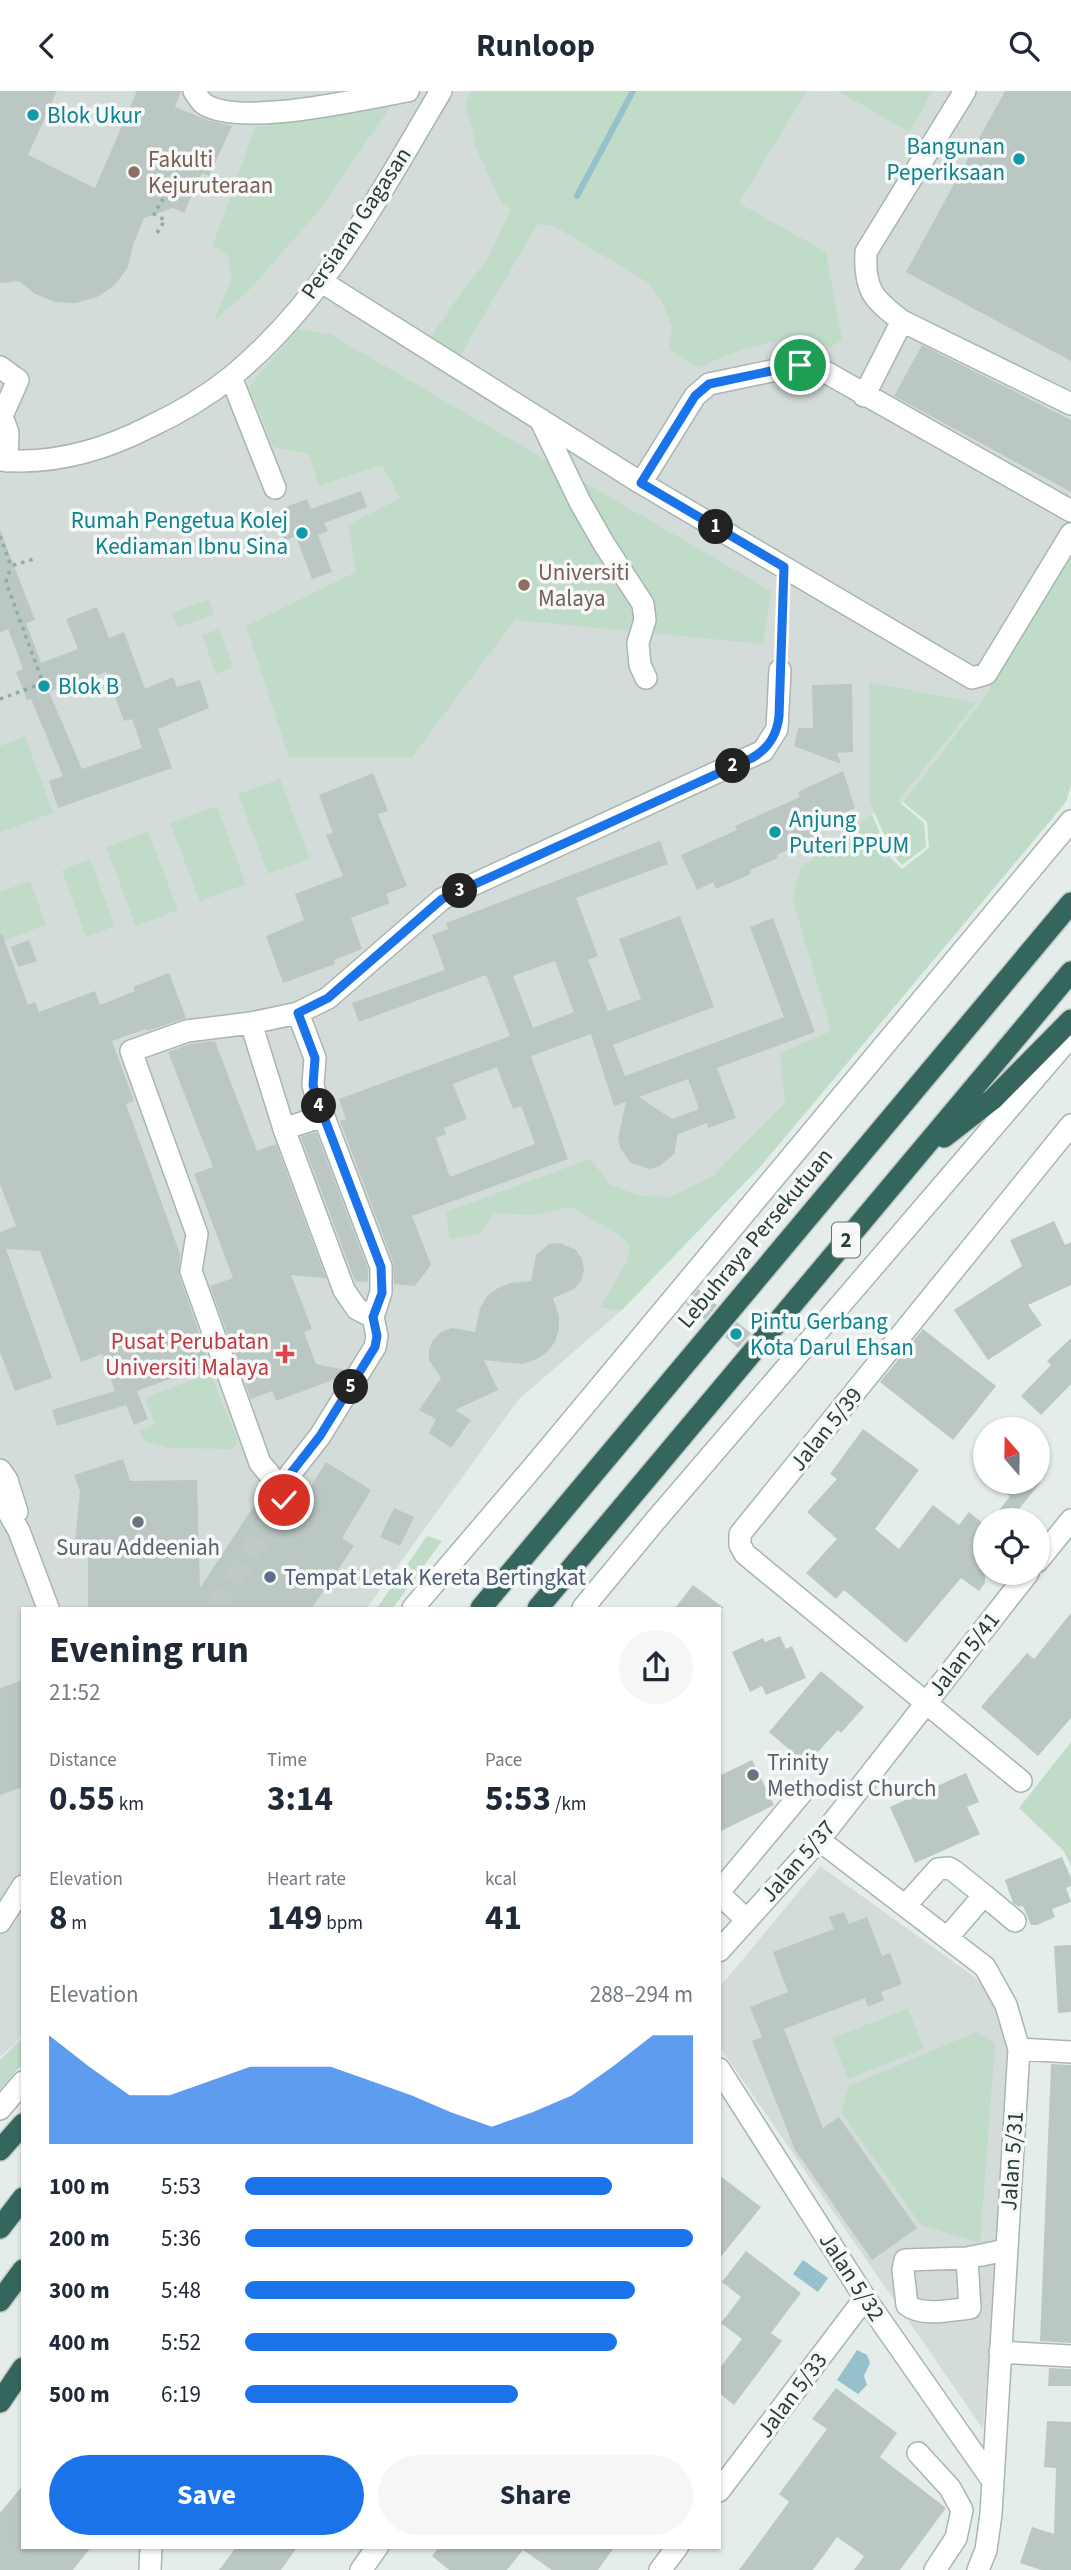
<!DOCTYPE html>
<html lang="en">
<head>
<meta charset="utf-8">
<style>
  body { margin:0; font-family:"Source Sans 3",sans-serif; background:#f6f6f7; color:#1f2937; height:100vh; display:flex; flex-direction:column; font-size:26px; white-space:nowrap }
  * { box-sizing:border-box; margin:0 }
  p { font-size:23px; color:#747a83 }
  .icon { flex:none; width:38px; height:38px; fill:none; stroke:currentColor; stroke-width:2; stroke-linecap:round; stroke-linejoin:round }
  .map { position:relative; flex:1; overflow:hidden }
  .sheet { position:absolute; left:21px; top:1516px; width:700px; height:942px; display:flex; flex-direction:column; background:#fff; border-radius:0px; box-shadow:0 2px 5px #0004 }
  .sheet>* { flex:none }
  .needle { width:46px; rotate:340deg }
  .tools { position:absolute; left:973px; top:1326px; display:grid; gap:14px }
  .tools a { display:grid; place-items:center; width:77px; height:77px; border-radius:50%; background:#fff; box-shadow:0 2px 5px #0004; font-size:35px }
  .pin { position:absolute; display:grid; place-items:center; width:60px; height:60px; color:#fff; margin:-30px; border:4px solid #fff; border-radius:50%; box-shadow:0 2px 7px #0007 }
  .km { position:absolute; width:35px; height:35px; margin:-18px; border-radius:50%; background:#222; color:#fff; font-size:19px; line-height:35px; text-align:center }
  .round { display:grid; place-items:center; flex:none; width:74px; height:74px; border-radius:37px; background:#f6f6f7 }
  .headline { display:flex; align-items:center; justify-content:space-between; height:119px; padding:0 28px }
  h1 { font-size:38px; font-weight:700; line-height:52px }
  .metrics { display:grid; grid-template-columns:repeat(3,1fr); gap:10px; height:119px; padding:7px 28px }
  .metrics div { display:grid; align-content:center }
  .metrics b { font-size:35px; font-weight:700 }
  .metrics small { font-size:19px; font-weight:400 }
  .metrics p { font-size:19px }
  .chart { height:196px; padding:14px 28px }
  .chart p { display:flex; justify-content:space-between }
  .chart svg { width:100%; height:126px; margin-top:7px; fill:#1a73e8; opacity:.7 }
  .primary-button { display:flex; gap:14px; margin-top:auto; padding:14px 28px }
  .primary-button a { flex:1; height:80px; border-radius:42px; background:#1a73e8; color:#fff; font-size:28px; font-weight:700; line-height:80px; text-align:center }
  .primary-button a+a { background:#f6f6f7; color:#1f2937 }
  ul { padding:0 28px; list-style:none; font-size:23px }
  li { display:grid; grid-template-columns:112px 84px 1fr; align-items:center; height:52px }
  li i { height:18px; border-radius:9px; background:#1a73e8 }
  header { display:flex; justify-content:space-between; align-items:center; height:91px; padding:0 28px; background:#fff; font-size:32px; font-weight:700 }
  .map>svg:first-child { display:block }
  .built { fill:#d4dcd9 }
  .green { fill:#c1dbc9 }
  .water { fill:#94c1cb }
  .lines { fill:none; stroke-linecap:round; stroke-linejoin:round }
  .stream { stroke:#94c1cb; stroke-width:6 }
  .building { fill:#bbc7c3; fill-rule:evenodd }
  .minor-tunnel { stroke:#bfcac6; stroke-width:21; stroke-dasharray:21 10; stroke-linecap:butt }
  .minor-casing { stroke:#a8b5b1; stroke-width:24 }
  .highway-casing { stroke:#c2c9c7; stroke-width:24 }
  .path { stroke:#89ada3; stroke-width:3.5; stroke-dasharray:3.5 5; stroke-linecap:butt }
  .minor { stroke:#fff; stroke-width:21 }
  .highway { stroke:#35665d; stroke-width:21 }
  .route-casing { stroke:#fff; stroke-width:14 }
  .route { stroke:#1a73e8; stroke-width:9 }
  .culture-dot { fill:#0f9aa8; stroke:#f6f9f8; stroke-width:2.5 }
  .education-dot { fill:#8d6e63; stroke:#f6f9f8; stroke-width:2.5 }
  .health-dot { fill:#e0444e; stroke:#f6f9f8; stroke-width:2.5 }
  .worship-dot { fill:#6b7280; stroke:#f6f9f8; stroke-width:2.5 }
  .service-dot { fill:#5c6f8a; stroke:#f6f9f8; stroke-width:2.5 }
  .labels { text-anchor:middle; dominant-baseline:central; stroke-width:7; stroke-linejoin:round; paint-order:stroke }
  .shield { fill:#f6f9f8; stroke:#647571; stroke-width:2 }
  .shield-label { font-size:21px; font-weight:bold; fill:#263d37 }
  .culture-label { font-size:23px; fill:#0d838f; stroke:#f6f9f8; text-anchor:start }
  .education-label { font-size:23px; fill:#785e54; stroke:#f6f9f8; text-anchor:start }
  .street-label { font-size:23px; fill:#263d37; stroke:#f6f9f8 }
  .health-label { font-size:23px; fill:#be3a42; stroke:#f6f9f8; text-anchor:end }
  .worship-label { font-size:23px; fill:#5b616d; stroke:#f6f9f8 }
  .service-label { font-size:23px; fill:#4e5e75; stroke:#f6f9f8; text-anchor:start }
</style>
</head>
<body>
<header><svg class="icon" aria-label="back" viewBox="0 0 24 24"><path d="M15 5l-7 7 7 7"/></svg>Runloop<svg class="icon" aria-label="search" viewBox="0 0 24 24"><circle cx="10" cy="10" r="6"/><path d="M15 15l6 6"/></svg></header>
<div class="map">
<svg width="1071" height="2479" viewBox="0 0 1071 2479">
  <rect width="100%" height="100%" fill="#e5edea"/>
  <!-- built -->
  <path class="built" d="M0,0h1071v454l-88,154 -80,103 -31,12 -80,85 39,132 -35,73 -174,206 -103,89 -152,209h-344v425l-9,12 -14,12z
    M820,1775l156,112 22,25 15,41 -30,385 -264,-383v-58z"/>
  <!-- green -->
  <path class="green" d="M470,0h337l-68,112 87,49 16,88 -11,7c-12,-2 -26,-7 -38,-7 -26,0 -71,15 -94,28l-30,-19 3,-21 -10,-27 -15,-19 -93,-56 -16,-2 -82,138 -30,-18 37,-54 24,-30 24,-51 -9,-5 -27,-58 -2,-16 -8,-24z
    M838,0h95l-24,41z
    M391,15l-73,106 -66,75 -38,34 18,-44 -4,-21 -15,-11 42,-118z
    M297,238l33,5 441,257 -8,53 -248,-24 -103,137h-123l-43,-131 110,-54 -8,-47 52,-27 -18,-33 -63,21 -10,-32 -36,-7 -24,-60z
    M1071,454v240l-5,17 -305,364 -139,144 -22,-2 27,-46 3,-16 -14,-13 -45,-26 -38,8 -38,-2 -15,20 -30,6 -4,-27 144,-53 21,26 28,11 31,1 43,-21 72,-73 -5,-50 51,-22 -39,-132 9,-31 71,-54 18,43 12,12 27,-21 -2,-26 -24,-20 80,-103z
    M209,508l5,15 -36,14 -6,-15z
    M219,538l14,38 -17,7 -14,-39z
    M869,591l107,21 -78,98 26,22 2,24 -24,18 -9,-10 -23,-52z
    M25,645l28,77 -53,19v-86z
    M280,688l30,80 -42,15 -30,-80z
    M217,715l29,78 -46,17 -30,-78z
    M148,741l30,78 -42,16 -30,-79z
    M90,768l25,67 -29,11 -24,-67z
    M30,790l16,44 -46,17v-50z
    M210,1282l27,65 -1,7 -5,4 -64,-1 -22,-7 -6,-10 16,-7 -10,-26z
    M427,1445l15,5 -49,67h-16z
    M1071,1651v124l-8,-16 -44,-42z
    M908,1918l16,40 -76,30 -16,-41z
    M976,1941l19,12 -15,199 -59,-18 -80,-113 8,-26z
    M23,1946v26l-23,27v-30z"/>
  <!-- water -->
  <path class="water" d="M803,2169l25,18 -10,14 -25,-18z
    M857,2259l10,5 3,8 -6,13 3,9 -9,9 -21,-14z"/>
  <g class="lines">
    <!-- stream -->
    <path class="stream" d="M577,105l56,-105"/>
  </g>
  <!-- building -->
  <path class="building" d="M0,0h57l-29,64 67,33 42,-97h44l-6,16 35,14 22,5 -23,50 -7,-3 -18,40 -11,-5 -29,10 -11,27 -5,22 -13,18 -18,12 -21,6 -21,-1 -20,-8 -16,-13 -19,2z
    M1005,0h66v270l-165,-89z
    M922,254l149,75v72l-177,-96z
    M361,400l6,16 -43,16 4,8 -10,4 14,37 -20,7 -16,-43 -12,5 -7,-19 13,-4 -4,-11 21,-8 4,10z
    M0,439l35,90 -9,3 15,40 37,-14 -12,-30 31,-12 12,31 15,-6 21,57 28,-12 4,10 23,-7 9,28 -51,21 14,39 -114,40 -9,-27 14,-5 -32,-77 -4,1 -11,-28 7,-3 -15,-40 -8,3zM106,581l18,49 8,-2 10,29 -60,21 -33,-77z
    M852,593l1,68 -16,1 4,11 -47,-18 4,-18h15l-1,-43z
    M843,680l12,37 -12,5 3,3 -34,16 3,5 -38,18 1,3 -28,12 1,4 -35,15 -3,-7 -16,8 -16,-35 56,-25 -2,-4 65,-29 -2,-5z
    M373,682l15,38 -10,3 29,72 -21,8 4,9 -39,15 11,31 -28,11 1,4 -52,19 -17,-47 38,-16 -9,-26 48,-18 -17,-41 7,-2 -14,-38z
    M660,750l8,23 -92,34 22,58 -10,4 20,51 33,-12 -22,-60 61,-23 34,91 -101,38 12,31 159,-59 -34,-90 23,-9 42,114 -98,36 19,50 -28,10 -1,-5 -29,11 -4,20 -14,12 -10,3 -19,-6 -11,-15 -2,-10 8,-36 -12,4 -23,-72 -60,22 37,103 -156,57 19,49 -16,21 -21,-2 -1,-22 -53,-141 6,-2 -7,-20 171,-63 -24,-61 -127,47 -7,-19 93,-33 -13,-35 16,-6 -2,-6zM555,870l19,51 -41,16 -20,-52zM497,976l16,42 8,-3 14,38 -85,33 -14,-39 10,-4 -2,-6 23,-9 -14,-35zM688,988l11,30 -27,10 -33,-22z
    M0,843h2l26,71 7,-3 4,10 56,-21 5,14 35,-14 -2,-4 36,-14 17,45 -39,13 -1,-2 -34,12 22,60 -8,3 54,150 -1,21 31,89 -73,27 11,28 -14,6 -8,-20 -69,21 -5,-16 63,-19 -13,-37 -21,8 -41,-111 -34,-2 46,129 -37,13 -15,-39v-120l16,-6 -16,-42z
    M29,849l8,21 -19,6 -7,-20z
    M215,950l42,110 19,-7 50,134 -35,-3 21,54 -8,3 12,32 29,6 -4,7 -65,24 -4,-10 -21,8 -41,-113 23,-8 -39,-104 19,-7 -45,-115 22,-8z
    M316,1041l52,137v13l-13,-1 -54,-144z
    M1054,1130l11,24 6,-3v43l-43,20 14,20 -54,35 -34,-50 68,-44 -12,-26z
    M560,1152l16,7 6,9 2,11 -3,11 -7,8 -21,9 6,18v13l-4,13 -9,11 -11,7 -13,4 -38,-4 14,30 -43,20 16,10 -20,28 -22,-15 7,-14 -17,-9 22,-32 -12,-18v-11l4,-9 8,-8 11,-4 23,4 5,-24 7,-12 11,-8 12,-5 21,-2 5,-26 13,-11z
    M698,1198l19,16 -12,15 -19,-16z
    M737,1231l14,11 -13,15 -13,-11z
    M923,1238l73,57 -43,54 -73,-58z
    M1071,1247v46l-30,31 -20,-19 30,-31 -4,-4z
    M863,1338l56,41 -44,59 24,20 34,-44 26,20 10,-13 16,13v58l-6,8 -18,-13 -55,65 -62,-53 -8,9 -30,-26 31,-34 -30,-27 30,-33 -7,-5z
    M123,1368l7,22 67,-1 3,108 65,-99 11,21 11,3 8,-6 2,2 29,-47 45,28 -29,48 12,8 -42,62h-224v-55h-14l6,-62 -6,-16z
    M993,1391h48l-32,39h-18l19,-25z
    M394,1417l20,9 -14,29 -20,-9z
    M693,1494l31,23h-49z
    M1071,1522v105l-33,38 -57,-49 46,-54 7,6z
    M780,1545l6,13 6,-3 14,32 -40,17 -4,-9 -12,6 -18,-40 31,-14 2,4z
    M821,1580l43,36 -23,26 -3,-3 -22,24 -7,-6 -9,11 -31,-27z
    M23,1589v107l-23,8v-107z
    M752,1669l22,45 -55,27v-56z
    M966,1682l13,29 -12,5 13,27 -65,29 -25,-56z
    M1062,1766l9,21v8l-5,2 5,14 -19,7 3,8 -18,8h-6l-8,-19 -4,1 -6,-4 -8,-23z
    M844,1821l5,12 18,-7 15,39 8,-3 12,31 -21,8 3,8 -16,7 -3,-9 -81,31 39,99 16,-11 78,111 -45,32 -77,-110 -43,-109 10,-4 -12,-30 38,-15 -15,-40 61,-23 -5,-12z
    M1071,1854v67l-13,1 -4,-67z
    M1051,1973l20,1v278l-31,-2z
    M719,2084l42,32 -42,52z
    M746,2160l55,42 -30,40 11,8 -48,64 -15,-12v-24l23,-30 -21,-16 20,-26 -19,-15z
    M1049,2277l22,1v17h-23z
    M836,2297l61,45 -17,24 66,51 -46,62h-46l10,-14 -27,-19 -24,33h-74l50,-68 -10,-8 48,-65 -15,-10z
    M1047,2330l24,1v148h-30l-21,-7 12,-36 22,7 2,-66 -12,-1z
    M23,2394v61h69l-19,24h-73v-57z
    M237,2455h61l-17,24h-62z
    M440,2455h175l-17,24h-46l-29,-20 -16,20h-58l-17,-14z"/>
  <g class="lines">
    <!-- minor-tunnel -->
    <path class="minor-tunnel" d="M215,1517l69,-108"/>
    <!-- minor casing -->
    <g class="minor-casing">
      <path id="minor" d="M194,0c3,4 6,10 10,13 37,24 160,-6 204,-13
        M322,191l319,201 331,195 14,-4 85,-140
        M902,230l169,83
        M0,276l18,13 -16,36 6,17 -1,28
        M231,286l44,111
        M864,305l38,-75c-29,-22 -38,-31 -36,-69l99,-161
        M540,328l40,83 24,42 39,60 2,16 -7,23 2,22 6,13
        M0,369c53,5 102,-9 149,-33 28,-13 57,-30 82,-50 92,-75 150,-185 210,-286
        M641,392l54,-87 14,-12 91,-19 15,1 256,145
        M251,932l33,106 60,161 13,19 16,8 8,-25v-25l-65,-171 -3,-11 2,-27 -17,-45
        M284,1038l39,-13
        M0,1379l7,10 10,32
        M280,1396l-20,-24 -69,-192 6,-37 -66,-183 56,-20 64,-8 47,-10 30,-15 114,-99 321,-148 14,-22 3,-59
        M0,1406l19,34 29,77
        M284,1409l-4,-13 40,-51 55,-89 2,-11 -4,-19
        M1038,1470l33,-41
        M413,1517l121,-142 537,-645
        M583,1517l72,-87 416,-485
        M1021,1690l-276,-227 -5,-9v-11l331,-409
        M819,1749l166,127 21,38 13,44 -28,465 -5,36 -8,20
        M719,1801l85,-102
        M719,1803l28,26
        M984,1804l31,26
        M905,1815l33,-37 11,-1 5,3 30,24 -37,43
        M0,1831l23,-36
        M719,1860l100,-111 209,-267
        M1019,1958l52,3
        M719,1978l146,229 127,182
        M0,2018l23,-27
        M967,2167l3,50c-19,2 -47,9 -63,-3l-4,-35 2,-10z
        M967,2167l39,-8
        M1000,2261l71,4
        M918,2362l32,35 12,22 -6,28 -21,32
        M719,2400l146,-193
        M150,2479l1,-24
        M361,2479l17,-24
        M660,2479l18,-24"/>
    </g>
    <!-- highway casing -->
    <g class="highway-casing">
      <path id="highway" d="M944,1046l49,-38 78,-79
        M481,1517l590,-705
        M538,1517l533,-636
        M0,2059l23,-26
        M0,2137l23,-30
        M0,2210l23,-31
        M0,2311l23,-34"/>
    </g>
    <!-- path -->
    <path class="path" d="M157,142l8,-13 -11,-6 9,-15
      M0,445l11,30 26,-8
      M780,561l3,-62
      M0,608l43,-16 -37,-101 5,-16"/>
    <!-- minor -->
    <use href="#minor" class="minor"/>
    <!-- highway -->
    <use href="#highway" class="highway"/>
  </g>
  <g class="lines">
    <!-- route casing -->
    <g class="route-casing">
      <path id="route" d="M284,1409l-4,-13 40,-51 55,-89 2,-11 -4,-19 9,-24 -1,-26 -65,-171 -3,-11 2,-27 -17,-45 30,-15 114,-99 310,-141c17,-10 25,-23 27,-42l5,-149 -143,-84 54,-87 14,-12 91,-19"/>
    </g>
    <!-- route -->
    <use href="#route" class="route"/>
  </g>
  <!-- markers -->
  <g class="culture-dot">
    <circle cx="33" cy="24" r="7"/>
    <circle cx="1019" cy="68" r="7"/>
    <circle cx="302" cy="442" r="7"/>
    <circle cx="44" cy="595" r="7"/>
    <circle cx="775" cy="741" r="7"/>
    <circle cx="736" cy="1243" r="7"/>
  </g>
  <g class="education-dot">
    <circle cx="134" cy="81" r="7"/>
    <circle cx="524" cy="494" r="7"/>
  </g>
  <path class="health-dot" d="M281.5 1252.5h7v7h7v7h-7v7h-7v-7h-7v-7h7z"/>
  <g class="worship-dot">
    <circle cx="138" cy="1431" r="7"/>
    <circle cx="753" cy="1684" r="7"/>
  </g>
  <circle class="service-dot" cx="270" cy="1486" r="7"/>
  <g class="labels">
    <!-- shield labels -->
    <rect class="shield" x="832" y="1131.5" width="28" height="35" rx="5"/>
    <g class="shield-label">
      <text x="846" y="1149">2</text>
    </g>
    <!-- culture labels -->
    <g class="culture-label">
      <text x="47" y="24">Blok Ukur</text>
      <text x="1005" y="55" text-anchor="end">Bangunan<tspan x="1005" dy="26">Peperiksaan</tspan></text>
      <text x="288" y="429" text-anchor="end">Rumah Pengetua Kolej<tspan x="288" dy="26">Kediaman Ibnu Sina</tspan></text>
      <text x="58" y="595">Blok B</text>
      <text x="789" y="728">Anjung<tspan x="789" dy="26">Puteri PPUM</tspan></text>
      <text x="750" y="1230">Pintu Gerbang<tspan x="750" dy="26">Kota Darul Ehsan</tspan></text>
    </g>
    <!-- education labels -->
    <g class="education-label">
      <text x="148" y="68">Fakulti<tspan x="148" dy="26">Kejuruteraan</tspan></text>
      <text x="538" y="481">Universiti<tspan x="538" dy="26">Malaya</tspan></text>
    </g>
    <!-- street labels -->
    <g class="street-label">
      <text transform="translate(356 132) rotate(-56)">Persiaran Gagasan</text>
      <text transform="translate(755 1147) rotate(-50)">Lebuhraya Persekutuan</text>
      <text transform="translate(826 1338) rotate(-51)">Jalan 5/39</text>
      <text transform="translate(964 1563) rotate(-52)">Jalan 5/41</text>
      <text transform="translate(798 1770) rotate(-49)">Jalan 5/37</text>
      <text transform="translate(1012 2070) rotate(-86)">Jalan 5/31</text>
      <text transform="translate(852 2186) rotate(57)">Jalan 5/32</text>
      <text transform="translate(792 2304) rotate(-53)">Jalan 5/33</text>
    </g>
    <!-- health labels -->
    <g class="health-label">
      <text x="269" y="1250">Pusat Perubatan<tspan x="269" dy="26">Universiti Malaya</tspan></text>
    </g>
    <!-- worship labels -->
    <g class="worship-label">
      <text x="138" y="1456">Surau Addeeniah</text>
      <text x="767" y="1671" text-anchor="start">Trinity<tspan x="767" dy="26">Methodist Church</tspan></text>
    </g>
    <!-- service labels -->
    <g class="service-label">
      <text x="284" y="1486">Tempat Letak Kereta Bertingkat</text>
    </g>
  </g>
</svg>
<div class="tools">
<a><svg class="needle" viewBox="-14 -14 28 28"><path d="M0-13l5 13h-10z" fill="#e53935"/><path d="M0 13l5-13h-10z" fill="#747a83"/></svg></a>
<a><svg class="icon" aria-label="locate" viewBox="0 0 24 24"><circle cx="12" cy="12" r="6"/><path d="M12 2v4M12 18v4M2 12h4M18 12h4"/></svg></a>
</div>
<div class="pin" style="left:800px;top:274px;background:#1e9e55"><svg class="icon" aria-label="arrive" viewBox="0 0 24 24"><path d="M6 21V4h12l-3 4 3 4H6"/></svg></div>
<div class="pin" style="left:284px;top:1409px;background:#d93025"><svg class="icon" aria-label="check" viewBox="0 0 24 24"><path d="M5 12l5 5 9-10"/></svg></div>
<b class="km" style="left:716px;top:436px">1</b>
<b class="km" style="left:733px;top:675px">2</b>
<b class="km" style="left:460px;top:800px">3</b>
<b class="km" style="left:319px;top:1015px">4</b>
<b class="km" style="left:351px;top:1296px">5</b>
<section class="sheet">
<div class="headline"><div><h1>Evening run</h1><p>21:52</p></div><a class="round"><svg class="icon" aria-label="share" viewBox="0 0 24 24"><path d="M12 15V3M7 8l5-5 5 5M5 13v7h14v-7"/></svg></a></div>
<div class="metrics">
<div><p>Distance</p><b>0.55<small> km</small></b></div>
<div><p>Time</p><b>3:14</b></div>
<div><p>Pace</p><b>5:53<small> /km</small></b></div>
</div>
<div class="metrics">
<div><p>Elevation</p><b>8<small> m</small></b></div>
<div><p>Heart rate</p><b>149<small> bpm</small></b></div>
<div><p>kcal</p><b>41</b></div>
</div>
<div class="chart"><p><span>Elevation</span>288–294 m</p>
<svg viewBox="0 0 160 44" preserveAspectRatio="none"><path d="M0 44V6L10 17L20 27L30 27L40 22L50 17L60 17L70 17L80 22L90 27L100 33L110 38L120 33L130 27L140 17L150 6L160 6V44z"/></svg>
</div>
<ul>
<li><b>100 m</b>5:53<i style="width:82%"></i></li>
<li><b>200 m</b>5:36<i style="width:100%"></i></li>
<li><b>300 m</b>5:48<i style="width:87%"></i></li>
<li><b>400 m</b>5:52<i style="width:83%"></i></li>
<li><b>500 m</b>6:19<i style="width:61%"></i></li>
</ul>
<div class="primary-button"><a>Save</a><a>Share</a></div>
</section>
</div>
</body>
</html>
